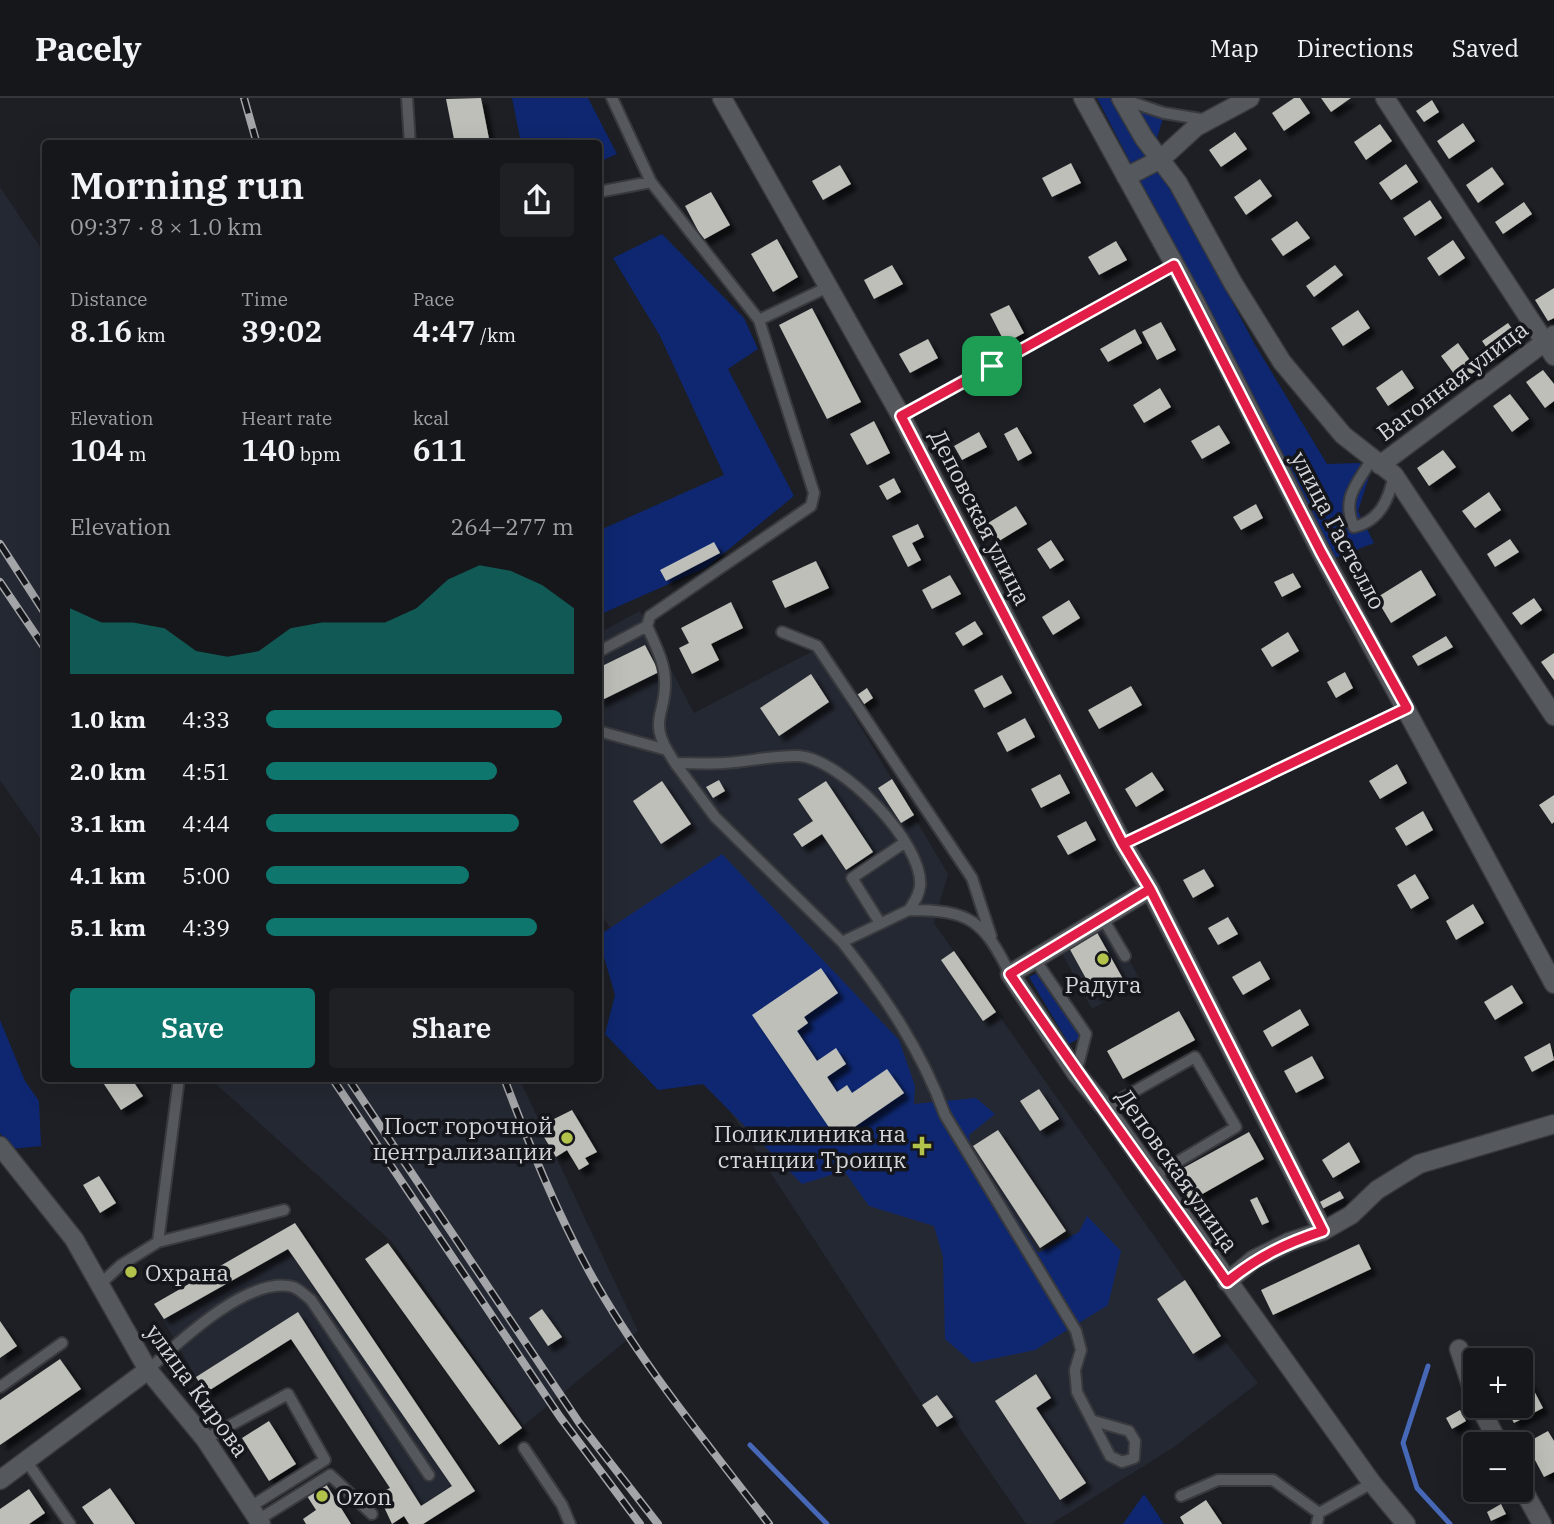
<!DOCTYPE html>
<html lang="en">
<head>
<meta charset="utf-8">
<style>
  body { margin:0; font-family:"IBM Plex Serif",serif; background:#1f2024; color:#f1f3f6; height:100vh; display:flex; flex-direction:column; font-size:26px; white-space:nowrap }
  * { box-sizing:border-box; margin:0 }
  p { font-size:23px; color:#9e9fa3 }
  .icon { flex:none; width:38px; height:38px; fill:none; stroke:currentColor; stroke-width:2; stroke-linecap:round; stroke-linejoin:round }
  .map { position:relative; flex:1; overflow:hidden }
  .details { position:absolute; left:42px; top:42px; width:560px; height:942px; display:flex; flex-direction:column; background:#16171b; border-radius:7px; box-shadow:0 7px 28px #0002,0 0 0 2px #35363a }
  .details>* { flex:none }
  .tools { position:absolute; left:1463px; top:1250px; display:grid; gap:14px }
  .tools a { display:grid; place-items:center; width:70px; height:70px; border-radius:7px; background:#16171b; box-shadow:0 7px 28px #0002,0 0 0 2px #35363a; font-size:35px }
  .pin { position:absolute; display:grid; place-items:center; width:60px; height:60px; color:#fff; margin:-30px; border-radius:14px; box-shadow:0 4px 10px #0006 }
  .round { display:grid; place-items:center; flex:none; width:74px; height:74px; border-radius:7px; background:#1f2024 }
  .summary { display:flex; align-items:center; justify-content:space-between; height:119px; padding:0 28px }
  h1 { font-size:38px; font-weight:600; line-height:52px }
  .metrics { display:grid; grid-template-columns:repeat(3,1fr); gap:10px; height:119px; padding:7px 28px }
  .metrics div { display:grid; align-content:center }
  .metrics b { font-size:30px; font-weight:600 }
  .metrics small { font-size:19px; font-weight:400 }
  .metrics p { font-size:19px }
  .chart { height:196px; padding:14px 28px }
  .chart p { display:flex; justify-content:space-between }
  .chart svg { width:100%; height:126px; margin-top:7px; fill:#0f766e; opacity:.7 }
  .cta { display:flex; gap:14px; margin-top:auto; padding:14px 28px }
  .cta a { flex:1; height:80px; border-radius:7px; background:#0f766e; color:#fff; font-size:28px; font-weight:600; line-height:80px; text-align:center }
  .cta a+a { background:#1f2024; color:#f1f3f6 }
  ul { padding:0 28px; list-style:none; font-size:23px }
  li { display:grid; grid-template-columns:112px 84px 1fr; align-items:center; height:52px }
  li i { height:18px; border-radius:9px; background:#0f766e }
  header { display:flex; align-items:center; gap:42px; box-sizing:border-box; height:98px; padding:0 35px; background:#16171b; border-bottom:2px solid #35363a }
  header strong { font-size:33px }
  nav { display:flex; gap:38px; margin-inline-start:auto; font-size:24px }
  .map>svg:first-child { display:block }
  .built { fill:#242832 }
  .green { fill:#0e2770 }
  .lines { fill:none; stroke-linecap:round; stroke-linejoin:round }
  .stream { stroke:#4668b7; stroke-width:5 }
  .building { fill:#bebfb9; filter:url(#shadow) }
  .lane-casing { stroke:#383a3e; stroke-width:14 }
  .street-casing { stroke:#383a3e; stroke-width:21 }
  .lane { stroke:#55585d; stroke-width:10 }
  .street { stroke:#55585d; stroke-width:18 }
  .rail-casing { stroke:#a3a5a8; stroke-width:8 }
  .rail { stroke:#14161b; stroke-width:5; stroke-dasharray:16; stroke-linecap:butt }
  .route-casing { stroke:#fff; stroke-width:14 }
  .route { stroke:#e11d48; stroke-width:9 }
  .poi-dot { fill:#b2c24b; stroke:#14161b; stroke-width:2.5 }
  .labels { text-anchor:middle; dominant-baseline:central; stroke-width:7; stroke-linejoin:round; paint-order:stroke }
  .street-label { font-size:23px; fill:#d4d6d9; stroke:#14161b }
  .poi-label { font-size:23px; fill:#d4d6d9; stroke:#14161b; text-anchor:end }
</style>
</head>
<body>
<header>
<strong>Pacely</strong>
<nav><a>Map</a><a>Directions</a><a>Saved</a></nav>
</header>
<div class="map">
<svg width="1554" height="1426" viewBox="0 0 1554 1426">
  <defs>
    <filter id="shadow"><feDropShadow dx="6" dy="6" stdDeviation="2" flood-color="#0009"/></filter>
  </defs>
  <rect width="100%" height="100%" fill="#1d1f24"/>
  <!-- built -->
  <path class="built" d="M0,89l45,67v591l-45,-65z
    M640,513l54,102 121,-63 133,224 -14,49 251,357 -28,19 36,55 28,-18 37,47 -84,64 -123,77h-25l-73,-106 -16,9 -338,-516v-278z
    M1107,821l34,63 -49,27 -34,-63z
    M209,980h310l119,253 -115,95 -131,-184z
    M295,1125l180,268 -52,33h-14l-5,-7 -12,7 -14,-30 12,-7 -99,-148 -86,54 -51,-89z"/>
  <!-- green -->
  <path class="green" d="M512,0h76l29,56 -18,8 -1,-18 -77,-1z
    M1097,0h22l44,20 -10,34 101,191 73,121 33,-1 9,14 -11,34 16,32 -39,15z
    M662,136l82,84 14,31 -30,20 66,127 -87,71 -108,48 -1,-84 126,-56 -64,-139 -47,-78z
    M722,756l177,186 16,46 -1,18 62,-6 19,16 -26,21 1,10 68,108 41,-21 8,-16 34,35 -13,54 -73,45 -62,13 -28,-24 -2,-82 -9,-31 -65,-20 -25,-35 -42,13 -99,-100 -45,6 -53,-56 10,-39 -17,-59z
    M1042,873l40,66 -13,7 -40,-67z
    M0,922l25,61 14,20 2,45 -29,3 -12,-16z
    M1144,1396l20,30h-41z"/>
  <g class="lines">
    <!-- stream -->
    <path class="stream" d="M1428,1268l-25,77 14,45 33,36
      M750,1347l77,79"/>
  </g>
  <!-- building -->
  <path class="building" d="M481,0l9,46h-35l-9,-45z
    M1294,0h6l10,15 -26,18 -12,-18z
    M1321,0h30l-20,14z
    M1432,2l7,12 -15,10 -8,-11z
    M1463,25l12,18 -26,18 -12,-18z
    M1380,26l12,17 -26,19 -12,-18z
    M1235,34l12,17 -26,18 -12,-17z
    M1071,65l10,20 -29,14 -10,-19z
    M1406,66l12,18 -27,18 -12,-17z
    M840,67l11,19 -28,16 -11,-19z
    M1492,69l12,17 -26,19 -12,-18z
    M1260,81l12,17 -26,19 -12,-18z
    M711,94l19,33 -27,15 -18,-34z
    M1430,102l12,18 -27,18 -12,-18z
    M1524,104l8,12 -29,20 -8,-12z
    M1297,123l13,17 -27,18 -12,-17z
    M777,141l21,38 -25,15 -22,-38z
    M1453,142l12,18 -26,18 -12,-18z
    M1116,143l11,19 -28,15 -11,-18z
    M892,167l11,19 -29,15 -10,-19z
    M1335,167l8,10 -29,22 -8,-11z
    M1554,190v30l-6,3 -13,-21z
    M1009,207l15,28 -19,10 -15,-29z
    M812,210l49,94 -34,17 -48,-94z
    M1358,212l12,18 -27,18 -12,-18z
    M1161,224l15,28 -19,10 -15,-28z
    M1508,225l12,17 -26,18 -12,-17z
    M1135,231l7,14 -34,19 -8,-13z
    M928,241l10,19 -28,15 -11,-19z
    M1458,245l19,27 -17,12 -19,-26z
    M1402,272l12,18 -26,18 -12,-18z
    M1543,272l11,14v17l-9,7 -19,-26z
    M1160,290l11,19 -27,16 -11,-18z
    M1510,296l19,25 -17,13 -19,-26z
    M874,323l16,32 -23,12 -17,-31z
    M1219,327l11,18 -28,16 -11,-18z
    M1017,329l15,26 -14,8 -14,-27z
    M979,334l8,15 -25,13 -8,-14z
    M1443,352l13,17 -27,19 -12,-18z
    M894,380l7,14 -14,8 -8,-14z
    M1489,394l12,18 -26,18 -13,-17z
    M1256,406l7,14 -22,12 -8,-13z
    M1016,408l11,18 -28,17 -11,-18z
    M918,426l6,13 -12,6 9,17 -13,7 -16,-31z
    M1510,441l9,13 -24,15 -8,-13z
    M1051,442l13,20 -14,9 -13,-20z
    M714,444l6,11 -54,28 -6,-11z
    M816,463l13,27 -44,20 -13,-27z
    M1421,472l15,25 -45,28 -15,-25z
    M1293,475l8,14 -19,10 -8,-15z
    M950,477l11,19 -29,15 -10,-19z
    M1534,500l8,12 -21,15 -9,-12z
    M1069,502l11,18 -27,17 -11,-18z
    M731,504l12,26 -32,16 8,16 -27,14 -13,-26 10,-5 -8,-15z
    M975,523l8,13 -20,12 -8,-13z
    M1288,534l11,19 -27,16 -11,-18z
    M1446,538l7,11 -35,19 -6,-10z
    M645,547l14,27 -61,30v-34z
    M1554,555v27l-13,-18z
    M1345,574l8,16 -17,10 -9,-16z
    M811,576l18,28 -50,34 -19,-28z
    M1002,577l10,18 -28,15 -10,-18z
    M1131,588l11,19 -43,24 -11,-19z
    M867,590l6,10 -13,9 -6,-10z
    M1025,620l10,19 -28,15 -10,-19z
    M1397,666l10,19 -27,16 -11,-18z
    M1152,674l12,18 -28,17 -11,-18z
    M1060,676l10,19 -29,15 -10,-19z
    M892,681l22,36 -13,8 -23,-35z
    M719,682l6,11 -12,7 -7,-11z
    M662,683l29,43 -30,20 -28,-43z
    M826,683l47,71 -27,18 -24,-36 -20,13 -9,-13 20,-13 -15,-22z
    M1554,697v27l-2,2 -13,-19z
    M1423,713l10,19 -27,16 -11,-18z
    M1086,723l10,19 -28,15 -11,-19z
    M1204,771l10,17 -21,12 -10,-18z
    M1415,776l14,24 -18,11 -14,-24z
    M1473,806l11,19 -28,17 -10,-19z
    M1228,819l10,17 -20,11 -10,-17z
    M1095,831l28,50 -28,16 -28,-51z
    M954,853l42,61 -13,9 -42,-61z
    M1260,863l10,18 -27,16 -11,-18z
    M821,870l17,25 -34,24 4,6 -11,8 20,30 19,-13 10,16 -19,13 10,15 10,-7 5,8 35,-24 17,24 -67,46 -85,-124z
    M1512,887l11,18 -28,17 -11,-18z
    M1300,911l9,16 -37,22 -9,-16z
    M1179,913l16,29 -72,39 -16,-28z
    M1550,945l4,17 -22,12 -8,-15z
    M1312,958l12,22 -28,15 -12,-22z
    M100,980h31l12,18 -22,14z
    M1039,991l20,30 -19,12 -20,-30z
    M572,1012l25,42 -12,6 4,6 -10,6 -12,-20 -11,7 -18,-30z
    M998,1032l68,101 -26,17 -67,-102z
    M1249,1034l15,27 -74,42 -16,-28z
    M1349,1044l11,20 -27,16 -11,-18z
    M99,1078l17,27 -16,10 -17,-28z
    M1340,1093l4,7 -24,12 -4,-6z
    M1257,1099l12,25 -7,3 -12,-25z
    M295,1125l180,268 -52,33h-14l-5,-8 -12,8 -14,-30 12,-6 -99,-149 -86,54 -9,-16 102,-65 123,194 31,-20 -164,-237 -124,70 -10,-15z
    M388,1145l134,185 -23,17 -134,-186z
    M1359,1146l12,25 -98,46 -12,-25z
    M1185,1182l36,56 -28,18 -36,-55z
    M542,1211l20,28 -14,9 -19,-28z
    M0,1223l17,25 -17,12z
    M60,1261l21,30 -81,56v-45z
    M1521,1268l22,42 -29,15 -10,-18h17z
    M1036,1276l15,24 -15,10 50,75 -26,17 -65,-99z
    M937,1297l16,22 -16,10 -15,-22z
    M1460,1312l6,11 -14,8 -6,-11z
    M269,1323l27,43 -27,17 -27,-43z
    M1548,1333l6,10v31l-10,5 -18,-34z
    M326,1386l25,40h-45l-3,-5 13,-9 -9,-14z
    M110,1390l25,36h-41l-12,-17z
    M29,1391l16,24 -16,11h-29v-15z
    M1206,1402l16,24h-38l-4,-7z
    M1501,1406l5,10 -15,7 -4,-9z"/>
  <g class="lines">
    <!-- lane casing -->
    <g class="lane-casing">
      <path id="lane" d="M407,0l3,46
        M1122,1l42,14 43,7
        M598,94l53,-10
        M759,222l71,-34
        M901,318l273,-151
        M1372,361c-15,25 -31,39 -18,68 26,-6 35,-28 40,-52
        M647,528c8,19 19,38 18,59 0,28 -15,35 2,65
        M782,534l35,14 155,232 19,58
        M598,554l49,-26 3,-10 161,-110 3,-13 -55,-173 -108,-138 -39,-84
        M598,633l69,19 8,13c16,0 33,1 49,0 24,-1 50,-8 75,-7 42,3 125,87 121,130 -1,10 -6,16 -11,24 61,0 74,10 101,64
        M675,665l40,54 127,125
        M1123,746l284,-136
        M909,812l-67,32c42,53 80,109 103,173l131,216 5,19 -6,20 2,22 33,64 12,6 12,-4 1,-17 -6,-10 -35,-10
        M1102,819l23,39
        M880,825l-28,-45 52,-35
        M1034,860l52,76 -10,39
        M1105,1010l90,-51 41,70 -82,49
        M158,1144l126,-32
        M99,1187l22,-20 37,-23 21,-164
        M148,1272c30,-27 100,-95 145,-83 6,2 13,9 18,13l118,175
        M0,1289l62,-44
        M205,1341l83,-45 37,66 -75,47
        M524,1350l38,57 8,19
        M25,1361l45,65
        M1181,1398l37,-16h55l46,33
        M258,1422l72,-45 42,39
        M1317,1426l2,-11 53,-30"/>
    </g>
    <!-- street casing -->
    <g class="street-casing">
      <path id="street" d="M722,0l179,318 222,428 27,45 173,342
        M1083,0l111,202 127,252 233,432
        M1121,0l23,40 34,45 55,100 49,79 61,73 51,40 160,241
        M1385,0l169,258
        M1126,79l35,-18 35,-32 54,-29
        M1380,367l174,-130
        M1150,791l-140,85 66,99 29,35 267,375 34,41
        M0,1048l74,93 74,131 57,69 56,85
        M1227,1184l26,-22 36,-18 34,-11 28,-16 26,-25 42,-26 135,-40
        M1459,1251l16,48
        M1479,1307l20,39
        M0,1382l148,-110
        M1521,1388l21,38"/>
    </g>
    <!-- lane -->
    <use href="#lane" class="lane"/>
    <!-- street -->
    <use href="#street" class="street"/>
    <!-- rail casing -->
    <g class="rail-casing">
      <path id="rail" d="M244,0l13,46
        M0,446l46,71
        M0,484l46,68
        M332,980l228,339 80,107
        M348,980l232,346 78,100
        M504,980c25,66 52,133 86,195 50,90 117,170 179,251"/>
    </g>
    <!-- rail -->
    <use href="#rail" class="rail"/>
  </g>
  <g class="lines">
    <!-- route casing -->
    <g class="route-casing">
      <path id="route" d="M992,268l-91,50 222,428 27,45 -140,85c70,104 145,205 217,308 30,-25 59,-39 96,-51l-173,-342 -27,-45 284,-136 -86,-156 -147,-287 -182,101"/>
    </g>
    <!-- route -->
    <use href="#route" class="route"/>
  </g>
  <!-- markers -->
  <g class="poi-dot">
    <circle cx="1103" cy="861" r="7"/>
    <circle cx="567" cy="1040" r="7"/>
    <path d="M918.5 1037.5h7v7h7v7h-7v7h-7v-7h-7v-7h7z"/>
    <circle cx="131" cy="1174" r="7"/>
    <circle cx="322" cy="1398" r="7"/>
  </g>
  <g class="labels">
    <!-- street labels -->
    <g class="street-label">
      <text transform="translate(1452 282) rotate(-37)">Вагонная улица</text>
      <text transform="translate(981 419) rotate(63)">Деповская улица</text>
      <text transform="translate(1339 432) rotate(62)">улица Гастелло</text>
      <text transform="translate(1178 1072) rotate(55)">Деповская улица</text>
      <text transform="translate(198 1292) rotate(54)">улица Кирова</text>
    </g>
    <!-- poi labels -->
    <g class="poi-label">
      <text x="1103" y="886" text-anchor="middle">Радуга</text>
      <text x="553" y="1027">Пост горочной<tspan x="553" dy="26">централизации</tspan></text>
      <text x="906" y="1035">Поликлиника на<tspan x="906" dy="26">станции Троицк</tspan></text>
      <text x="145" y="1174" text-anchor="start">Охрана</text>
      <text x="336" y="1398" text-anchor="start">Ozon</text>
    </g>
  </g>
</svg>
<div class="tools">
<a>+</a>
<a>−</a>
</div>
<div class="pin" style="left:992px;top:268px;background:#1e9e55"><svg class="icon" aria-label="arrive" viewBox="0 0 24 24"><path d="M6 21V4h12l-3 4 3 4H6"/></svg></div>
<section class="details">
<div class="summary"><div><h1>Morning run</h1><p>09:37 · 8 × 1.0 km</p></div><a class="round"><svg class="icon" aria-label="share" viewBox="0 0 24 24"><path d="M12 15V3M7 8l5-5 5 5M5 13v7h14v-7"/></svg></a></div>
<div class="metrics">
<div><p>Distance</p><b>8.16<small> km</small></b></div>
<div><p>Time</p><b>39:02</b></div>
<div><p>Pace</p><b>4:47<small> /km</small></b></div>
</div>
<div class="metrics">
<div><p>Elevation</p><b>104<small> m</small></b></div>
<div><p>Heart rate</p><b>140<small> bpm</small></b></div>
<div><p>kcal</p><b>611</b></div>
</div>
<div class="chart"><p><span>Elevation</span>264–277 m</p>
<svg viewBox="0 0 160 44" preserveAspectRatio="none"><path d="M0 44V21L10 26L20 26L30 28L40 36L50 38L60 36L70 28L80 26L90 26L100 26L110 21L120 11L130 6L140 8L150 13L160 21V44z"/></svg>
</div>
<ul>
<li><b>1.0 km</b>4:33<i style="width:96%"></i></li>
<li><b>2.0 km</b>4:51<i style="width:75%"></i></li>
<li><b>3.1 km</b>4:44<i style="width:82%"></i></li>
<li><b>4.1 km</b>5:00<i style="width:66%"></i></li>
<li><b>5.1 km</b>4:39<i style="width:88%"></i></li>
</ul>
<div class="cta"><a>Save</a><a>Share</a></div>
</section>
</div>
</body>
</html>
